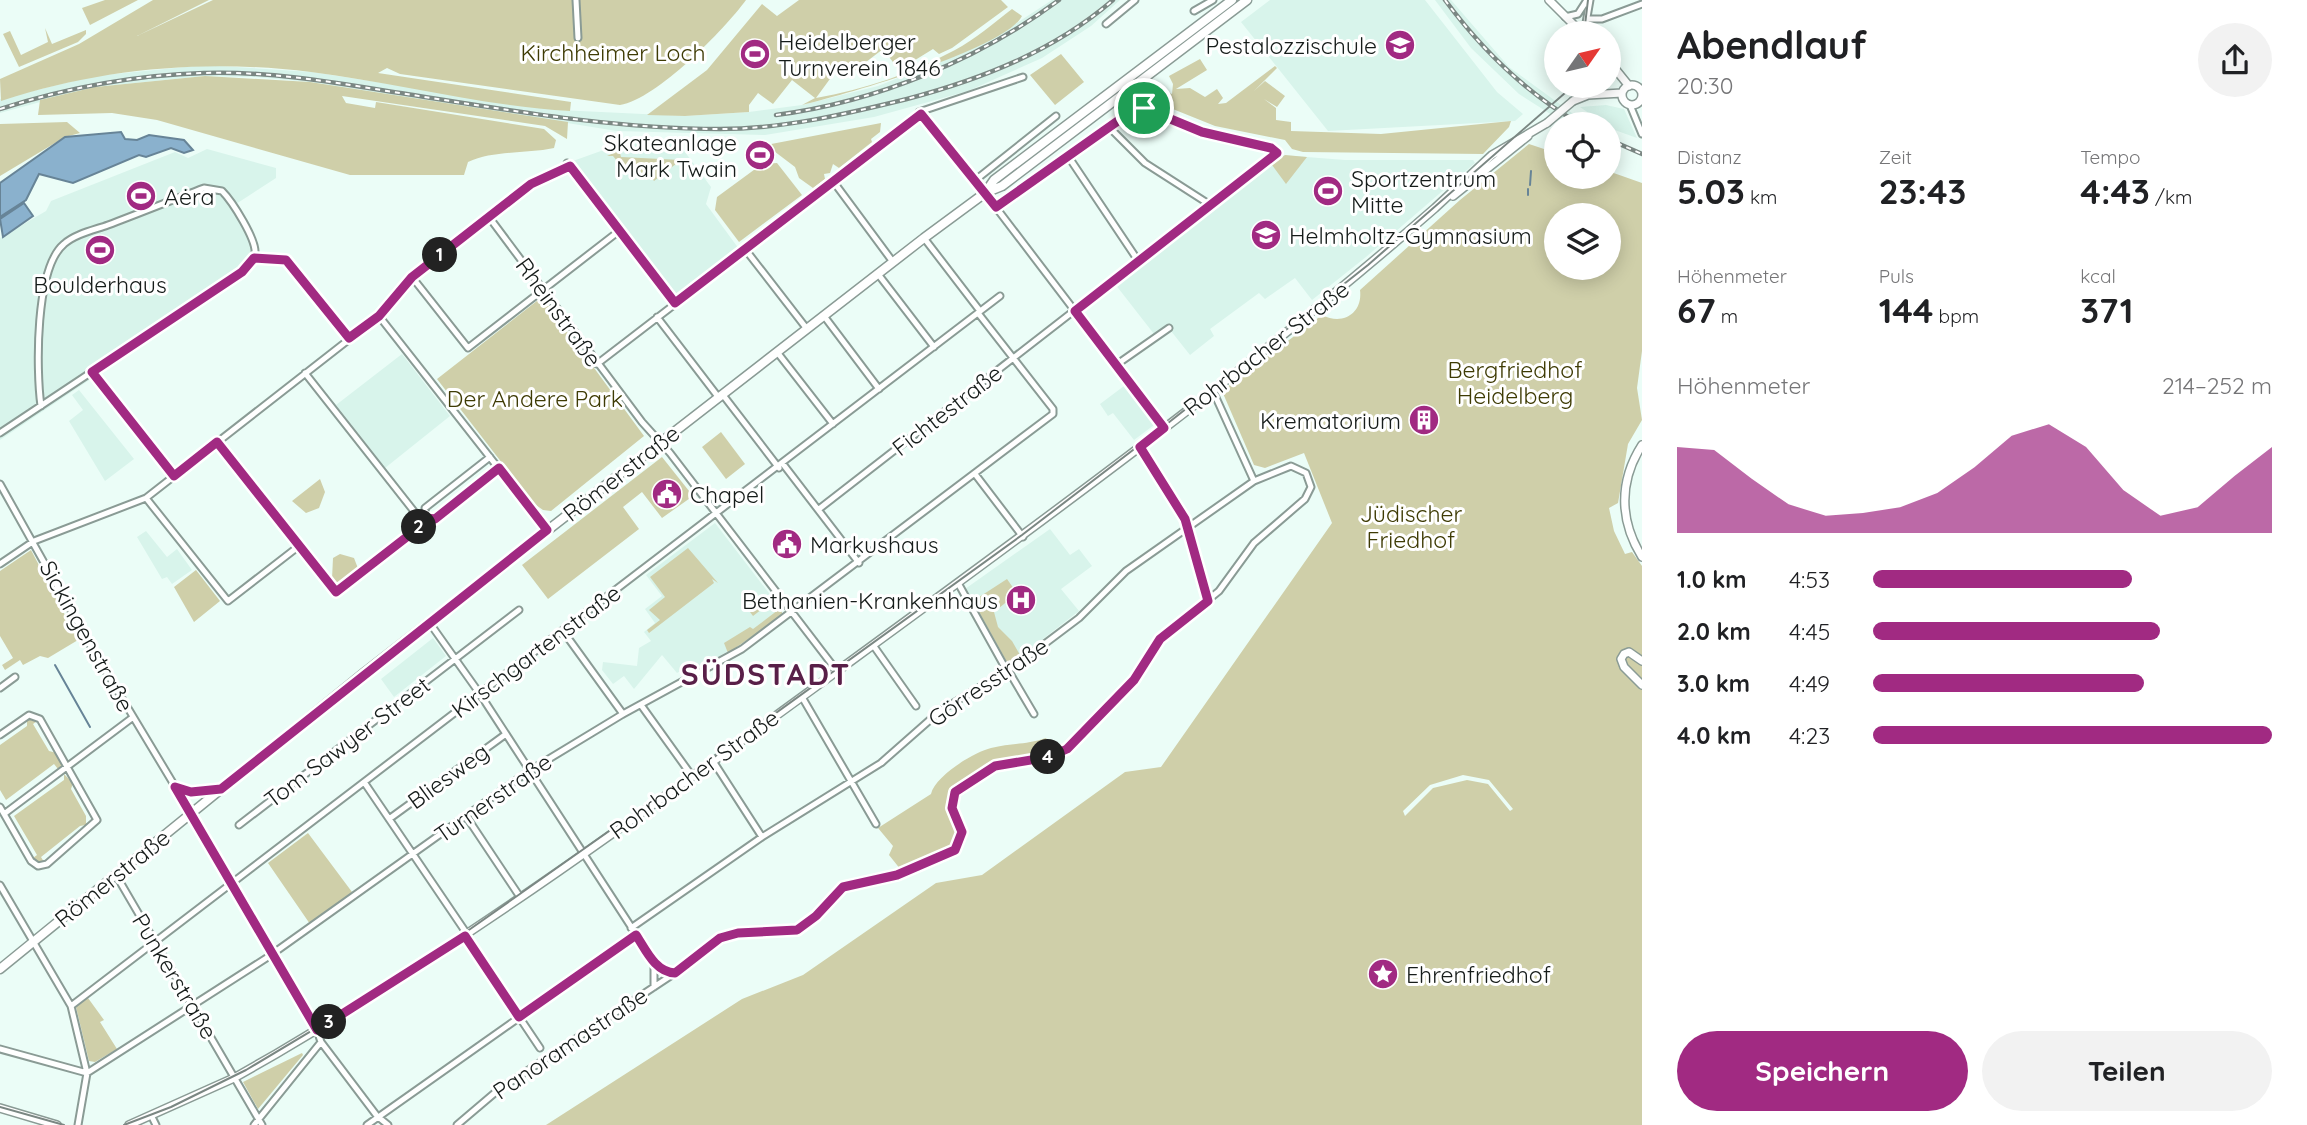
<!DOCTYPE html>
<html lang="de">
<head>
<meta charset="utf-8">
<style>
  body { margin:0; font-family:Quicksand,sans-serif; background:#f2f2f2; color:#202124; height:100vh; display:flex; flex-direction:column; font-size:26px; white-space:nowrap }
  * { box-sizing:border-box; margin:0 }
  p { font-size:23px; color:#757577 }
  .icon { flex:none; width:38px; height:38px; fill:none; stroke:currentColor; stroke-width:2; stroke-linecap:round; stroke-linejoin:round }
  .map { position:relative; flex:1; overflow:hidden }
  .sheet { display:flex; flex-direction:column; background:#fff; width:665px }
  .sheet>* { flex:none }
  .needle { width:46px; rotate:56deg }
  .controls { position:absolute; left:1544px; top:21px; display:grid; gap:14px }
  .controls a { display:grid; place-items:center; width:77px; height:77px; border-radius:50%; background:#fff; box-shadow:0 4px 18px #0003; font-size:35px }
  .pin { position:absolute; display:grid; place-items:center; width:60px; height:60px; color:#fff; margin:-30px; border:4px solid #fff; border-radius:50%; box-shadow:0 2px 7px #0007 }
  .km { position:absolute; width:35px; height:35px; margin:-18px; border-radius:50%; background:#222; color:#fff; font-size:19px; line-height:35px; text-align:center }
  .round { display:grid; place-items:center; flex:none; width:74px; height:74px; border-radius:37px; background:#f2f2f2 }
  .summary { display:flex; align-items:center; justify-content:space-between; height:119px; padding:0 35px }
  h1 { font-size:38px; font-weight:700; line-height:52px }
  .figures { display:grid; grid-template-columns:repeat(3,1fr); gap:10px; height:119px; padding:7px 35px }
  .figures div { display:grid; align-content:center }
  .figures b { font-size:35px; font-weight:700 }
  .figures small { font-size:19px; font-weight:400 }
  .figures p { font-size:19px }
  .chart { height:196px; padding:14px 35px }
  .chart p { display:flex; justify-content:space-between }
  .chart svg { width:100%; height:126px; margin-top:7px; fill:#a12a82; opacity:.7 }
  .cta { display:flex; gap:14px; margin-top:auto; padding:14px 35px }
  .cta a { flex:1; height:80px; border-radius:42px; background:#a12a82; color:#fff; font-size:28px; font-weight:700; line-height:80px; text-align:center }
  .cta a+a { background:#f2f2f2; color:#202124 }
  ul { padding:0 35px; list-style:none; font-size:23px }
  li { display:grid; grid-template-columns:112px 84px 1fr; align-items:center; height:52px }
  li i { height:18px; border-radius:9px; background:#a12a82 }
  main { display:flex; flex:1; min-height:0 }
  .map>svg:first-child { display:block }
  .built { fill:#d8f4eb }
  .green { fill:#cfcfa9; fill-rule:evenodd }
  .water { fill:#8ab1cd; stroke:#678497; stroke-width:2 }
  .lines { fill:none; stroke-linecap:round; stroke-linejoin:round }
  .stream { stroke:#678497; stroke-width:2 }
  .street-casing { stroke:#8a9b95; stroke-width:9 }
  .secondary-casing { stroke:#8a9b95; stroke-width:10 }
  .primary-casing { stroke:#8a9b95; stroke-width:11 }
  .street { stroke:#fff; stroke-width:5 }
  .secondary { stroke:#fff; stroke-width:7 }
  .primary { stroke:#fff; stroke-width:8 }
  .tram { stroke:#7b8783; stroke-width:2 }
  .rail-casing { stroke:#7b8783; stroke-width:4.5 }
  .rail { stroke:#fff; stroke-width:2; stroke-dasharray:5; stroke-linecap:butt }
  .secondary-bridge-casing { stroke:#8a9b95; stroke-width:10; stroke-linecap:butt }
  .secondary-bridge { stroke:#fff; stroke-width:7 }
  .route-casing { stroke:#fff; stroke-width:14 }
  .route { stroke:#a12a82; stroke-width:9 }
  .labels { text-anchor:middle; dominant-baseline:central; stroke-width:6; stroke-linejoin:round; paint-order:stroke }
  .poi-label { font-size:23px; fill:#161c1a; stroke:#fff; text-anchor:start }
  .park-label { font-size:23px; fill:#3e3b04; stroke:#fff }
  .street-label { font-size:23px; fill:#161c1a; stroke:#fff }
  .district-label { font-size:30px; font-weight:bold; letter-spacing:2px; fill:#591f48; stroke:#fff }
</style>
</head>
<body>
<main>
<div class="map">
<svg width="1642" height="1125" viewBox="0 0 1642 1125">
  <rect width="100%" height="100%" fill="#ebfdf7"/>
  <!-- built -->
  <path class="built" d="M1052,0h68l-29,26 -49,32 -74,33 -94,26 -109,18 -148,-4 -307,-49 -55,-5 -50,-1 -110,11 -95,26v-14l94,-23 111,-11 107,7 247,38 126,6 64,-4 53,-7 76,-19 78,-31 50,-25z
    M1270,0h155l72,92 26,22 -8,7 -187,10 -87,-109z
    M1435,0h16l58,67 78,57h-21l-47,-30 -48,-46z
    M1606,105l18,4 13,29 -25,-9 -32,-22z
    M626,142l53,2 32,43 -5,17 33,45 -61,48 -105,-136z
    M207,149l69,19v10l-40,26 23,44 -2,12 -123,90 -134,90v-202l46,-27 5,-10 124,-49 13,6z
    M1281,155l64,5h128l2,3 -109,94 -54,43 -17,-22 -30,21 -6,-6 -49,36 4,7 -24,19 -23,-29 -13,8 -39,-50z
    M402,354l48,62 -65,52 -49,-63z
    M1124,386l30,39 -20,15 -21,-27 -5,3 -8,-12z
    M79,390l55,69 -29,22 -36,-60 14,-11 -11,-15z
    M715,523l67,87 -19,20 -70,42 -9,-3 -7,4 -15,-18 -28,34 -10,-13 -11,8 -11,-14 1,-8 34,4 2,-18 12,-7 -7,-9 11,-9 -10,-14 17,-13 -16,-21z
    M1050,529l20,26 9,-6 13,17 -31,23 18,22 -71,55 -43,-77z
    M146,531l21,26 10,-8 15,21 -20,14 -5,-7 -5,2 -25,-42z
    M433,638l13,18 -52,41 -13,-18z"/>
  <!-- green -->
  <path class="green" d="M105,0h33l-48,25 -8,-17z
    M153,0h56l-72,36 76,-36h533c-22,30 -89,99 -126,105l-220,-31 -13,-6 -9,5 193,29 -1,9c-87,-5 -173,-28 -259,-39 -105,-13 -209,-4 -310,29l-1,-22 79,-35z
    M799,0h202l7,7 -56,41 -13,6 -6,-5 -34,21 -16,-21 -39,30 -9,-7 -19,26c48,-8 96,-25 139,-48 20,-11 39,-27 57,-41l10,7c-16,33 -181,80 -220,89l13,-7 -23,-18 -19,24 -15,-11 -9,12v7l-64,4 -38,-1 60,-45 55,-66 15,12z
    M45,28l7,16 34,-14v4l-8,8 -59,25 -16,-33 7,-3 11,24 27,-13z
    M1061,54l23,28 -29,23 -25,-30z
    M1200,59l7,11 -31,19 14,-1 15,9 12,-8 6,9 -5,6 8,-1 49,-37 2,2 -23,23 11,-10 20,15 -8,11 -13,-8 12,9v12l15,2v9l90,3 130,-13 -2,6 -26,27 -180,-2 -11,-3 -7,-9 -70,-14 -77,-31 10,-10 24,9 1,-10 -4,-8z
    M205,76l105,6 258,40 -1,17 -22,-13 -203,-30 4,7 29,5 1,-6 168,27 12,11 -2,8c-28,6 -61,2 -86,14l-4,13h-114l-193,-55 -45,-7 -74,2 2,-15 55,-13z
    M67,122l13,11 -15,4 -65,39v-52z
    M881,123l-1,9 -9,7 1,3 -33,26 -6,-4 -3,9 -6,1 1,5 -12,9 -14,-10 -4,-11 -29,-22z
    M1529,144l27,9v24h52v-6l34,12v168l-5,37 5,32 -14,24 -10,59 -9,5 5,23 11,23 7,-2 10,14v559h-1096l196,-126 61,-24 133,-92 46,-8 143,-103 36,-5 171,-244 -28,-70 -39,15 -11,-3 -32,-74 100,-76c21,11 41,-2 38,-25l100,-90zM1556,215h52v53h-52zM1463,775l26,5 24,29 -3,2 -22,-27 -21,-4 -34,8 -28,28 -2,-5 27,-26z
    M616,152l4,1 1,4 60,3 -27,21 -3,-4 -4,3 -13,-17 -12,4 -9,-11h-6z
    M1285,155l22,2 -21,27 -14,-19z
    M777,163l25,32 -63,47 -24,-32 2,-13 45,-33z
    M542,297l102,139 -93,75 -8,-1 -10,-7 -96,-124z
    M721,432l24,32 -19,15 -24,-32z
    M662,457l31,39 -31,22 -20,-26 -19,15 16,22 -91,70 -26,-34z
    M320,479l5,13 -6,16 -13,5 -14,-12z
    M688,548l30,35 -6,-4 2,4 -65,50 -2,-3 13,-10 -11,-10 16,-13 -15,-20z
    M31,550l47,90 -30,18 -8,-2 -17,9 -3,-5 -15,10 -3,-5 11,-7 -13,-22v-65z
    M340,554l14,4 5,13 -22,14 -5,-6 1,-21z
    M196,570l24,31 -26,21 -20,-35z
    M1007,579l7,10 -5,11 -15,12 4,15 14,14 8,14 -12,9 -35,-63z
    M772,597l10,13v6l-54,37 -4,-10 26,-16 3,2 25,-19 -7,-8 -18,14 -3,-4z
    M31,718l6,3 -4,3 16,27 8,2 5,12 -4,4 -4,-5 -48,36 -6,-10v-45l27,-19v-7z
    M1046,738l9,14 -67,12 -37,23 -4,15 10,33 -6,14 -50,21 -12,-15 4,-9 -15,-18 53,-34c4,-18 43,-42 60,-46 20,-5 34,-3 55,-10z
    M64,774l9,9 -2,6 15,27v7l5,1 -11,2 -39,31 3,5 -6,2 -5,-6 4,-3 -23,-39 50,-36z
    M308,833l44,59 -42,32 -42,-61z
    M88,998l16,22 -4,2 17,27 -22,13 -6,-1 -13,-54z
    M302,1053l1,2 -45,54 -15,-27z"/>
  <!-- water -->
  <path class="water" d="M121,132l4,7 12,1 12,-5 35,5 9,10 -9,3 -13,-5 -25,9 -7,-2 -66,28 -34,-9 -13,26 -26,17v-34l65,-46z
    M24,203l9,13 -30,21 -3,-18z"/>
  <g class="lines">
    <!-- stream -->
    <path class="stream" d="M1530,185l1,-14
      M1528,195v-6
      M55,665l35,62"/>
    <!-- street casing -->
    <g class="street-casing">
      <path id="street" d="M576,0l2,38
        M1194,11l19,-11
        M1565,17l13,-3 9,-14
        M1587,19h15l40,-15
        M1106,24l29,-24
        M1581,32l5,-9 4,-23
        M1023,77l-104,35 55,71 11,10 179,235
        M1630,105l12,29
        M1109,127l36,36 67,43
        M1068,156l71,106
        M567,163l108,140
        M833,181l60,81
        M973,182l83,-66
        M489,217l153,205 28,31 167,218
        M924,238l56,73
        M745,249l62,80
        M254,258l32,2 63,78
        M878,274l56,73
        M412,277l56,71 151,-117
        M379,316l168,214
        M824,316l55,73
        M657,317l62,81
        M777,352l56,72
        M597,364l324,-249
        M1116,365l53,-37
        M92,372l82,104
        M305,373l119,151
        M1213,391l41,90
        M723,395l56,73
        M0,433l242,-161c6,-5 12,-10 13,-18 2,-14 -23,-53 -33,-63l-18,-3c-32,12 -64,25 -96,37 -14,5 -33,9 -44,19 -29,24 -28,126 -23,162
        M217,442l119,150 90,-70v-4
        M1141,447l44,72 23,82
        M490,457l-65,51 1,10 9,1 64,-51
        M783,464l76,99
        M975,474l48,63
        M0,484l93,166 98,163
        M146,498l82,103 71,-55
        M819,509l458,-356 -6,-5 -69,-16 -63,-26 -143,101
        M0,564l34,-23 112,-43 233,-182 33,-39 119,-93 39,-18
        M958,583l49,88
        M429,622l51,72 174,268 12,10 9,1
        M563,631l60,83
        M873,645l43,61
        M1008,670l26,44
        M0,688l15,-11
        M802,697l74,127
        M641,705l51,71
        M0,735l29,-20 11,4 57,101 -50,44 -9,2 -7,-5 -31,-54
        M713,761l49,76
        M364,782l103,152
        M175,787l16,4 29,-2
        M4,814l128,-96
        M466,816l54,81
        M389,819l117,-85
        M239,825l280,-215
        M116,875l146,250
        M0,885l71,121 16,67 -9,52
        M465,936l75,112
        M654,987v-25
        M71,1006l929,-710
        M317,1030l4,12 56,74 11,9
        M0,1049l87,24 181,-116 261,-186 94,-57 119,-65 311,-235v-5l-75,-96
        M152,1117l4,8
        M254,1125l67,-83
        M367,1125l269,-190
        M457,1125l40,-34 178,-118 45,-35 18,-5 59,-3 19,-14 27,-29 54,-12 56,-23 9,-20 -10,-24 3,-16 40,-26 54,-9 23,-13 62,-64 26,-41 59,-48 35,-48 51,-44 6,-12 -5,-14 -15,-7 -37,15 -128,90 -47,47 -61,46 -78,47 -59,52 -119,74 -131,91"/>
    </g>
    <!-- secondary casing -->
    <g class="secondary-casing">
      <path id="secondary" d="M1549,0l33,33
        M1608,60l21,26
        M1622 95a10 10 0 1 1 20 0a10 10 0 1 1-20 0Z
        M1573,101l15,-6 34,-2
        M1453,196l75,-60
        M1435,208l57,-53 55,-32
        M1642,445c-23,36 -23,75 0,112
        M1642,661l-13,-9 -5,2 -3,5 3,8 18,18
        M191,813l126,217
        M0,1108l57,17
        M129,1125l105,-47 42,-24c195,-115 378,-249 560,-382 204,-149 409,-298 599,-464"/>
    </g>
    <!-- primary casing -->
    <g class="primary-casing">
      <path id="primary" d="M985,193l9,-13 238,-180
        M0,969l365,-297 559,-434 61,-45 17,-7 245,-186"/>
    </g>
    <!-- street -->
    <use href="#street" class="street"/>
    <!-- secondary -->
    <use href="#secondary" class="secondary"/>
    <!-- primary -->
    <use href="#primary" class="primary"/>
    <!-- tram -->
    <path class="tram" d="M1584,33l4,-33
      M0,1107l64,18
      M124,1125l47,-18 75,-37 102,-61 118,-77 292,-206 264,-191 141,-108 205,-162 205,-179"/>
    <!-- rail casing -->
    <g class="rail-casing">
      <path id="rail" d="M1445,0c37,50 81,93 135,124
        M0,109c66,-21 134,-34 204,-36 61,-2 123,8 183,18 110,17 221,38 333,38 63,0 126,-15 187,-30 75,-20 147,-48 206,-99
        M776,115c100,-13 202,-55 283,-115
        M1608,139l34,15"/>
    </g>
    <!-- rail -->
    <use href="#rail" class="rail"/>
    <!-- secondary-bridge casing -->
    <g class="secondary-bridge-casing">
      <path id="secondary-bridge" d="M1547,123l26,-22"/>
    </g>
    <!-- secondary-bridge -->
    <use href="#secondary-bridge" class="secondary-bridge"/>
  </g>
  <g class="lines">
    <!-- route casing -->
    <g class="route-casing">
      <path id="route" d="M1139,106l63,26 69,16 6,5 -202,158 89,117 -24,19 45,72 23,82 -48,38 -26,41 -67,69 -18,8 -54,9 -40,26 -3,16 10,24 -7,18 -58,25 -54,12 -27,29 -19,14 -59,3 -18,5 -45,35c-20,-1 -29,-23 -39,-38l-117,82 -54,-81 -148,94 -142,-243 16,5 30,-3 326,-259 -48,-62 -64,51 -9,-1v4l-90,70 -119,-150 -43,34 -82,-104 150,-100 12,-14 32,2 63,78 30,-22 33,-39 119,-93 39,-18 105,137 246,-189 75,93z"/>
    </g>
    <!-- route -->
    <use href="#route" class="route"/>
  </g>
  <!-- icons -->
  <defs>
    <g id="school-disc" transform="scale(1.575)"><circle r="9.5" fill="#a12a82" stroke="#fff"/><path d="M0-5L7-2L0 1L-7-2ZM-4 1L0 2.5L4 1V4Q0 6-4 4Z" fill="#fff"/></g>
    <g id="stadium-disc" transform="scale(1.575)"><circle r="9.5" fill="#a12a82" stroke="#fff"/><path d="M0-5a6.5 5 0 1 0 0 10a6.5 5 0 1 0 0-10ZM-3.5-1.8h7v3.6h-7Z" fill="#fff"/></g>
    <g id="building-disc" transform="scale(1.575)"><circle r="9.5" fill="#a12a82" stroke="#fff"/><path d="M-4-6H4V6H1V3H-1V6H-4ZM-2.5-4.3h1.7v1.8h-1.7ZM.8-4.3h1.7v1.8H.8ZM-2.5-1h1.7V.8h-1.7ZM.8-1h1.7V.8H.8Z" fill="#fff"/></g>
    <g id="civic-disc" transform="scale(1.575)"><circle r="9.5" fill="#a12a82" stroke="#fff"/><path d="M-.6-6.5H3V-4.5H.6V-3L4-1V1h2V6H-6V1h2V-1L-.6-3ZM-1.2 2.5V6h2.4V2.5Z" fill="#fff"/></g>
    <g id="hospital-disc" transform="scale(1.575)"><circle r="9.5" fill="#a12a82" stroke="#fff"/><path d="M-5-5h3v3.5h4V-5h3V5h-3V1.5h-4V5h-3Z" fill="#fff"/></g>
    <g id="sight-disc" transform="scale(1.575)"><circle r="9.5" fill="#a12a82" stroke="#fff"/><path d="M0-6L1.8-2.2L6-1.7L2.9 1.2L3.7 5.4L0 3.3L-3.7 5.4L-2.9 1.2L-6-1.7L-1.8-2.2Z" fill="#fff"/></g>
  </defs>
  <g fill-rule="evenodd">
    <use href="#school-disc" x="1400" y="45"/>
    <use href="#stadium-disc" x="755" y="54"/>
    <use href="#stadium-disc" x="760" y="155"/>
    <use href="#stadium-disc" x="1328" y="191"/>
    <use href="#stadium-disc" x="141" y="196"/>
    <use href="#school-disc" x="1266" y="235"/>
    <use href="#stadium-disc" x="100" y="250"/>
    <use href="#building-disc" x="1424" y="420"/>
    <use href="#civic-disc" x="667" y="494"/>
    <use href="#civic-disc" x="787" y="544"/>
    <use href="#hospital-disc" x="1021" y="600"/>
    <use href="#sight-disc" x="1383" y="974"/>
  </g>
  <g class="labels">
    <!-- poi labels -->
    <g class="poi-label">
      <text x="778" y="41">Heidelberger<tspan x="778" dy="26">Turnverein 1846</tspan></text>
      <text x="1377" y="45" text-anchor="end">Pestalozzischule</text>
      <text x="737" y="142" text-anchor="end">Skateanlage<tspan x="737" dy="26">Mark Twain</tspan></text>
      <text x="1351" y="178">Sportzentrum<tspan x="1351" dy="26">Mitte</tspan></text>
      <text x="164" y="196">Aėra</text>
      <text x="1289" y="235">Helmholtz-Gymnasium</text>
      <text x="100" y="284" text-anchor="middle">Boulderhaus</text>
      <text x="1401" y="420" text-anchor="end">Krematorium</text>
      <text x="690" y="494">Chapel</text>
      <text x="810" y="544">Markushaus</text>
      <text x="998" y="600" text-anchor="end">Bethanien-Krankenhaus</text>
      <text x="1406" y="974">Ehrenfriedhof</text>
    </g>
    <!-- park labels -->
    <g class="park-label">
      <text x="613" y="52">Kirchheimer Loch</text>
      <text x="1515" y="369">Bergfriedhof<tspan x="1515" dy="26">Heidelberg</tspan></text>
      <text x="535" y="398">Der Andere Park</text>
      <text x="1411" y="513">Jüdischer<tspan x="1411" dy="26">Friedhof</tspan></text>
    </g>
    <!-- street labels -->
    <g class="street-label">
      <text transform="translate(559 312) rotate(54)">Rheinstraße</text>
      <text transform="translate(1266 348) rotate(-38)">Rohrbacher Straße</text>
      <text transform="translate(947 410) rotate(-38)">Fichtestraße</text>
      <text transform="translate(621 473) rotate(-38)">Römerstraße</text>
      <text transform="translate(87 636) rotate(61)">Sickingenstraße</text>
      <text transform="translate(536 651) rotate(-37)">Kirschgartenstraße</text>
      <text transform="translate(988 682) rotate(-34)">Görresstraße</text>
      <text transform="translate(347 742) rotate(-37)">Tom Sawyer Street</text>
      <text transform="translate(694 774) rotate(-36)">Rohrbacher Straße</text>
      <text transform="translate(448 776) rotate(-36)">Bliesweg</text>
      <text transform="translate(493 798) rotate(-35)">Turnerstraße</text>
      <text transform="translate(112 878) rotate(-39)">Römerstraße</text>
      <text transform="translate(175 976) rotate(59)">Punkerstraße</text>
      <text transform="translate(570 1043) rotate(-34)">Panoramastraße</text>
    </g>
    <!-- district labels -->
    <g class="district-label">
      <text x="766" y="674">SÜDSTADT</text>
    </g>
  </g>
</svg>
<div class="controls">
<a><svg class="needle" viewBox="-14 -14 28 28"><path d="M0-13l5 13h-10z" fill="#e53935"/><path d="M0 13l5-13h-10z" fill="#757577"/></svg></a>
<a><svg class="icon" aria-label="locate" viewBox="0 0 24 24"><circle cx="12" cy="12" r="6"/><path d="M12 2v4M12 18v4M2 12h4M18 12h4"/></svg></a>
<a><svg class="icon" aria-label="layers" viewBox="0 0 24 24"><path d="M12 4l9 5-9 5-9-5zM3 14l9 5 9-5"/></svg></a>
</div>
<div class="pin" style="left:1144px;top:108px;background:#1e9e55"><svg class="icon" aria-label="arrive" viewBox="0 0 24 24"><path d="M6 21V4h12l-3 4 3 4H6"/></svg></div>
<b class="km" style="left:440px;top:255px">1</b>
<b class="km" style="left:419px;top:527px">2</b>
<b class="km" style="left:329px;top:1022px">3</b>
<b class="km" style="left:1048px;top:757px">4</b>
</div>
<section class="sheet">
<div class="summary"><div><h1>Abendlauf</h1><p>20:30</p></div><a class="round"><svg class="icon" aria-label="share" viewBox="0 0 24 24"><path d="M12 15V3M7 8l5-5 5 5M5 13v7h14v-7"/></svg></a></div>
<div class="figures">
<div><p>Distanz</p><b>5.03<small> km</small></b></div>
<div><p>Zeit</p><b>23:43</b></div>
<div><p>Tempo</p><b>4:43<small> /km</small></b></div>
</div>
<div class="figures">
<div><p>Höhenmeter</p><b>67<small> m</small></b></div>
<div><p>Puls</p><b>144<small> bpm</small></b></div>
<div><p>kcal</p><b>371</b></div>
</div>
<div class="chart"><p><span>Höhenmeter</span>214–252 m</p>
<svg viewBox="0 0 160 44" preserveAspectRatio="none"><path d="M0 44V14L10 15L20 25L30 34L40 38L50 37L60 35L70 30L80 21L90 10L100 6L110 14L120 29L130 38L140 35L150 24L160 14V44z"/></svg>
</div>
<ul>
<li><b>1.0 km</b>4:53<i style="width:65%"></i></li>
<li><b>2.0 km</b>4:45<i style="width:72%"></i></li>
<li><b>3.0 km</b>4:49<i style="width:68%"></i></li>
<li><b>4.0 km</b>4:23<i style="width:100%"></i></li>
</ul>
<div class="cta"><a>Speichern</a><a>Teilen</a></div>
</section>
</main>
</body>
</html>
